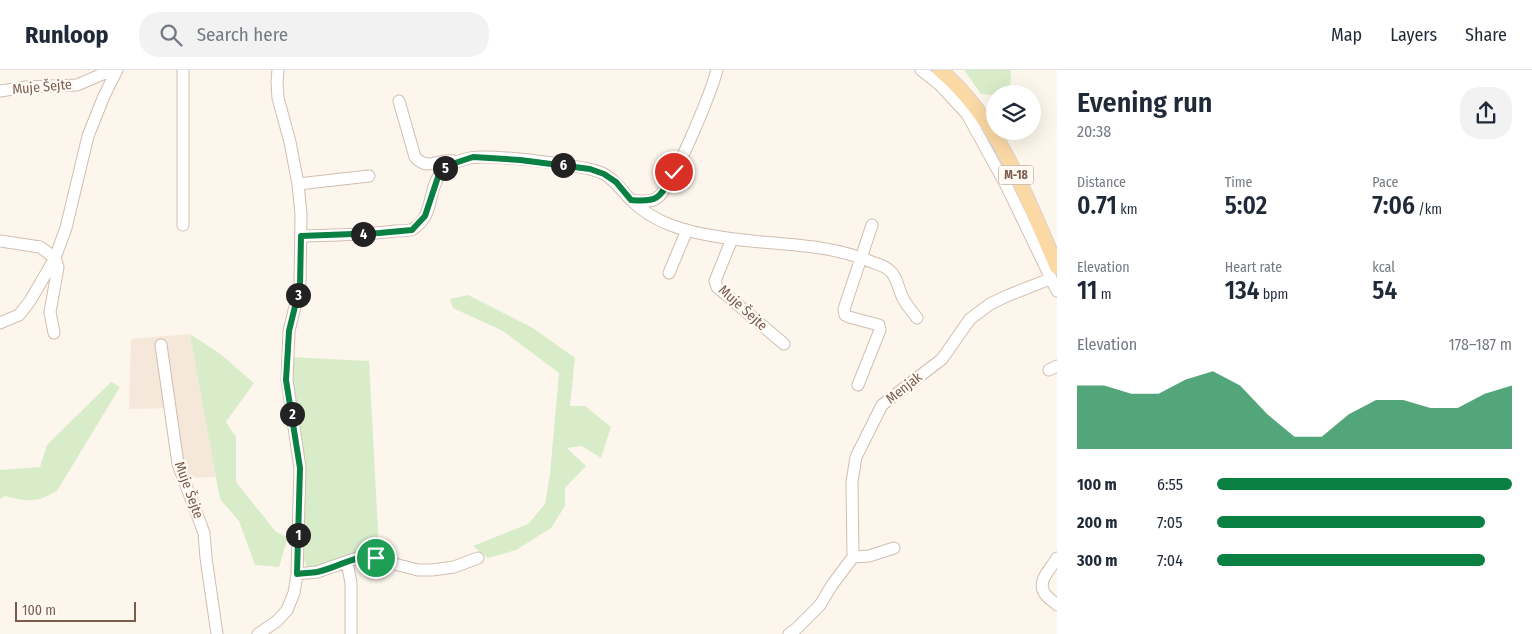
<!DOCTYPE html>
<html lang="en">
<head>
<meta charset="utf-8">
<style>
  body { margin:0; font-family:"Fira Sans Condensed",sans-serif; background:#f2f2f3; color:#1f2937; height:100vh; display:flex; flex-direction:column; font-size:19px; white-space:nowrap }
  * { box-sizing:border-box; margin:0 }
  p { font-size:16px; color:#747a83 }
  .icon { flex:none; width:28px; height:28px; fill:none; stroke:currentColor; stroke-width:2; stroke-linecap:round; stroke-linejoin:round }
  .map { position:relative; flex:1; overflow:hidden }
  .drawer { display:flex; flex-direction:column; background:#fff; width:475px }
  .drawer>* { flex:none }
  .tools { position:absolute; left:986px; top:15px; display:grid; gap:10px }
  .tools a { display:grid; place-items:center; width:55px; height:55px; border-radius:50%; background:#fff; box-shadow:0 5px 20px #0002; font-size:25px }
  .scale { position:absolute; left:15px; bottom:12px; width:121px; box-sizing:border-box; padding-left:5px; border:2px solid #7a5c4d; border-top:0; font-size:14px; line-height:18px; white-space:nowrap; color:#7a5c4d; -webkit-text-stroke:4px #fffaf3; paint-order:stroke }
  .pin { position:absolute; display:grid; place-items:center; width:42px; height:42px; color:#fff; margin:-21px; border:2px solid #fff; border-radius:50%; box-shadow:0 1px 5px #0007 }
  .km { position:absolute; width:25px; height:25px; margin:-12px; border-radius:50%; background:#222; color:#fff; font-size:14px; line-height:25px; text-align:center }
  .round { display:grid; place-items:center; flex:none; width:52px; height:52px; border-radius:20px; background:#f2f2f3 }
  .summary { display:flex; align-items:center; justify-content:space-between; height:85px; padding:0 20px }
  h1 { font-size:28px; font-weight:600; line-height:38px }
  .metrics { display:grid; grid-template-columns:repeat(3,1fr); gap:8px; height:85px; padding:5px 20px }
  .metrics div { display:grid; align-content:center }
  .metrics b { font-size:25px; font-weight:600 }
  .metrics small { font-size:14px; font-weight:400 }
  .metrics p { font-size:14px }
  .chart { height:140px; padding:10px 20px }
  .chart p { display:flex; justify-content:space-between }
  .chart svg { width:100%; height:90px; margin-top:5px; fill:#0b8043; opacity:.7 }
  ul { padding:0 20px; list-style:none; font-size:16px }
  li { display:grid; grid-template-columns:80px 60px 1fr; align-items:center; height:38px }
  li i { height:12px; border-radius:6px; background:#0b8043 }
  header { display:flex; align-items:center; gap:30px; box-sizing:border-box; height:70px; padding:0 25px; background:#fff; border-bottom:1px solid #e0e1e3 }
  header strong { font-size:24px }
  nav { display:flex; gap:28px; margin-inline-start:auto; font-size:18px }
  .search { width:350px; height:45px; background:#f2f2f3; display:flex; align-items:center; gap:12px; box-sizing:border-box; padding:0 18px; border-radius:20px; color:#747a83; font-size:19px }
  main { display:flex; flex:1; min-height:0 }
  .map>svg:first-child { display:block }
  .residential { fill:#f5e8da }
  .green { fill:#d8ecc9 }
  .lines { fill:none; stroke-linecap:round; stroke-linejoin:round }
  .minor-casing { stroke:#d1beb0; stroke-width:13 }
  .major-casing { stroke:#dad1cd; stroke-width:16 }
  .minor { stroke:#fff; stroke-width:11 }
  .major { stroke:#fbd9a5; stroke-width:14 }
  .route-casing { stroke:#fff; stroke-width:10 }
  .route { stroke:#0b8043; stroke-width:6 }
  .labels { text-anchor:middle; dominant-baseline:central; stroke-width:4.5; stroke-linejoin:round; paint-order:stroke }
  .shield { fill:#fffaf3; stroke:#a28b7f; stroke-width:1 }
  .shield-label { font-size:12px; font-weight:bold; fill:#7a5c4d }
  .street-label { font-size:14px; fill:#7a5c4d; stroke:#fffaf3 }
</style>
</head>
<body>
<header>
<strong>Runloop</strong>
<div class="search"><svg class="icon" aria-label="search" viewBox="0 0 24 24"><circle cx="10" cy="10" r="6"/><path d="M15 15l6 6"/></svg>Search here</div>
<nav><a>Map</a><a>Layers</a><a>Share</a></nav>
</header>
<main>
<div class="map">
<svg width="1057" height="564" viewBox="0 0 1057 564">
  <rect width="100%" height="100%" fill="#fdf6ec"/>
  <!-- residential -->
  <path class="residential" d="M190,264l27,143 -34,1 -13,-70 -41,1 2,-70z"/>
  <!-- green -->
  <path class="green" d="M964,0h47l-1,24h-15v1l-14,-1z
    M468,225l65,33 42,30 -5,48h15l26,21 -10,31 -19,-12 -15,2 19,18 -21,22v18l-14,22 -35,22 -28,8 -15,-12 55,-22 17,-20 5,-30 9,-101 -56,-42 -50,-23 -3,-9z
    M190,264l29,19 35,30 -28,39 10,15v45l40,50 12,5 -9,30 -24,-2 -16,-44 -19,-22z
    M290,287l79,4 10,189 -11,5 -56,14 -5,-2 -6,-15z
    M111,312l9,5 -63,104c-22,12 -28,11 -52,5l-5,3v-29l40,-3 7,-22z"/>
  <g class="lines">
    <!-- minor casing -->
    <g class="minor-casing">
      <path id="minor" d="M921,0l19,15 27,29 40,73 50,104
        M0,21l26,-4 51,-2 35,-15
        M399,31l16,56c14,15 22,1 38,4
        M298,114l71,-8
        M631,130c9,1 19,3 26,-2 16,-11 54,-106 60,-128
        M183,155v-155
        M301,166c31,-1 63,-1 94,-5 5,0 14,0 18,-2 31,-20 3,-60 57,-71 19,-4 118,7 134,16 12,7 18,17 27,26 24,24 56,32 89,37 52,9 102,4 152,25 5,2 13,4 17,8 8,6 9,18 13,26 3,8 10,15 15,22
        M732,169l-17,42 2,6 67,57
        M0,171l40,6 15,11 3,9 -8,45 4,21
        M669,203l18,-43
        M0,253l19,-8 11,-14 25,-43 11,-30 22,-92 16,-40 13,-26
        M161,275l17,119 26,69 2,25 11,76
        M1049,300l8,-4
        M858,315l22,-55 -1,-5 -30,-8 -4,-2 -1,-6 28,-84
        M853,487l16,-1 25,-8
        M1057,488c-6,11 -21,23 -12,36 3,4 9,8 12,11
        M347,492l4,21v51
        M297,504l20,-2 40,-14 10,-1 51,13h14l22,-3 24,-9
        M258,564l19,-13 10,-11 7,-17 3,-19 3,-106 -13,-88 2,-49 11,-45 1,-72 -3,-30 -8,-42 -12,-44 -1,-16 1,-12
        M789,564l7,-5 24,-24 12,-20 21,-28 -1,-75 4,-25 26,-52 60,-46 28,-40 20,-15 19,-9 41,-16"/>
    </g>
    <!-- major casing -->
    <g class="major-casing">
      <path id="major" d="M940,0c59,50 87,128 117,197"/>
    </g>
    <!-- minor -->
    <use href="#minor" class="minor"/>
    <!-- major -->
    <use href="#major" class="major"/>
  </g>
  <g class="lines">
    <!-- route casing -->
    <g class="route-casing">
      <path id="route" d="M376,488c-21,-4 -39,10 -59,14 -6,1 -14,1 -20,2l3,-106 -14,-88 3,-49 11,-45 1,-50 78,-3 33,-3 13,-14 14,-42 7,-8 27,-9 47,3 70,9 14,5 12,8 15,18c30,3 29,-4 43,-28"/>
    </g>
    <!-- route -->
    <use href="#route" class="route"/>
  </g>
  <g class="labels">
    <!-- shield labels -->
    <rect class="shield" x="998.5" y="95.5" width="35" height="19" rx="4"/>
    <g class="shield-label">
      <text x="1016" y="105">M-18</text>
    </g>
    <!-- street labels -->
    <g class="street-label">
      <text transform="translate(42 17) rotate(-5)">Muje Šejte</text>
      <text transform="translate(743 238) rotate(42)">Muje Šejte</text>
      <text transform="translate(904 318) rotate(-38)">Menjak</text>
      <text transform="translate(189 420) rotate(70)">Muje Šejte</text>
    </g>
  </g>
</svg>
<div class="tools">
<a><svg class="icon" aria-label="layers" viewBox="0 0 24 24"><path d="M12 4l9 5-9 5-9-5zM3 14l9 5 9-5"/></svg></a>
</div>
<div class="scale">100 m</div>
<div class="pin" style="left:376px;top:488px;background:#1e9e55"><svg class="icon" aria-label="arrive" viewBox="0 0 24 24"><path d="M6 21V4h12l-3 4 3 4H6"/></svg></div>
<div class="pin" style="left:674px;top:102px;background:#d93025"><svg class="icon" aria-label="check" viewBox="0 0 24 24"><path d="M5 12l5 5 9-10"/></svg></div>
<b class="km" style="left:298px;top:465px">1</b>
<b class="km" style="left:292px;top:344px">2</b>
<b class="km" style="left:298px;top:225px">3</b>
<b class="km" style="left:363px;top:164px">4</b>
<b class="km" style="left:445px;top:98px">5</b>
<b class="km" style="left:563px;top:95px">6</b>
</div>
<section class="drawer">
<div class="summary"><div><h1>Evening run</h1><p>20:38</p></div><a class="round"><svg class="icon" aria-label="share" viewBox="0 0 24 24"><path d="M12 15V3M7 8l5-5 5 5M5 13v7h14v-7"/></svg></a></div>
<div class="metrics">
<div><p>Distance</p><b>0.71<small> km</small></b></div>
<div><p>Time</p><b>5:02</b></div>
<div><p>Pace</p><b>7:06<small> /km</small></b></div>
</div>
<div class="metrics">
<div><p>Elevation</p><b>11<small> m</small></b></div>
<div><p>Heart rate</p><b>134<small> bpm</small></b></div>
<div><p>kcal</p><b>54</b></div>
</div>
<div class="chart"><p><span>Elevation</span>178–187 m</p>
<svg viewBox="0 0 160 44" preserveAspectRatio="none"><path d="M0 44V13L10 13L20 17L30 17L40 10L50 6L60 13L70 27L80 38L90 38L100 27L110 20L120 20L130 24L140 24L150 17L160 13V44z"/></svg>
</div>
<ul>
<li><b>100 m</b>6:55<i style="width:100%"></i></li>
<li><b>200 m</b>7:05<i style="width:91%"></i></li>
<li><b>300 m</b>7:04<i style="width:91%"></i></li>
</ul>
</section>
</main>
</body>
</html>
